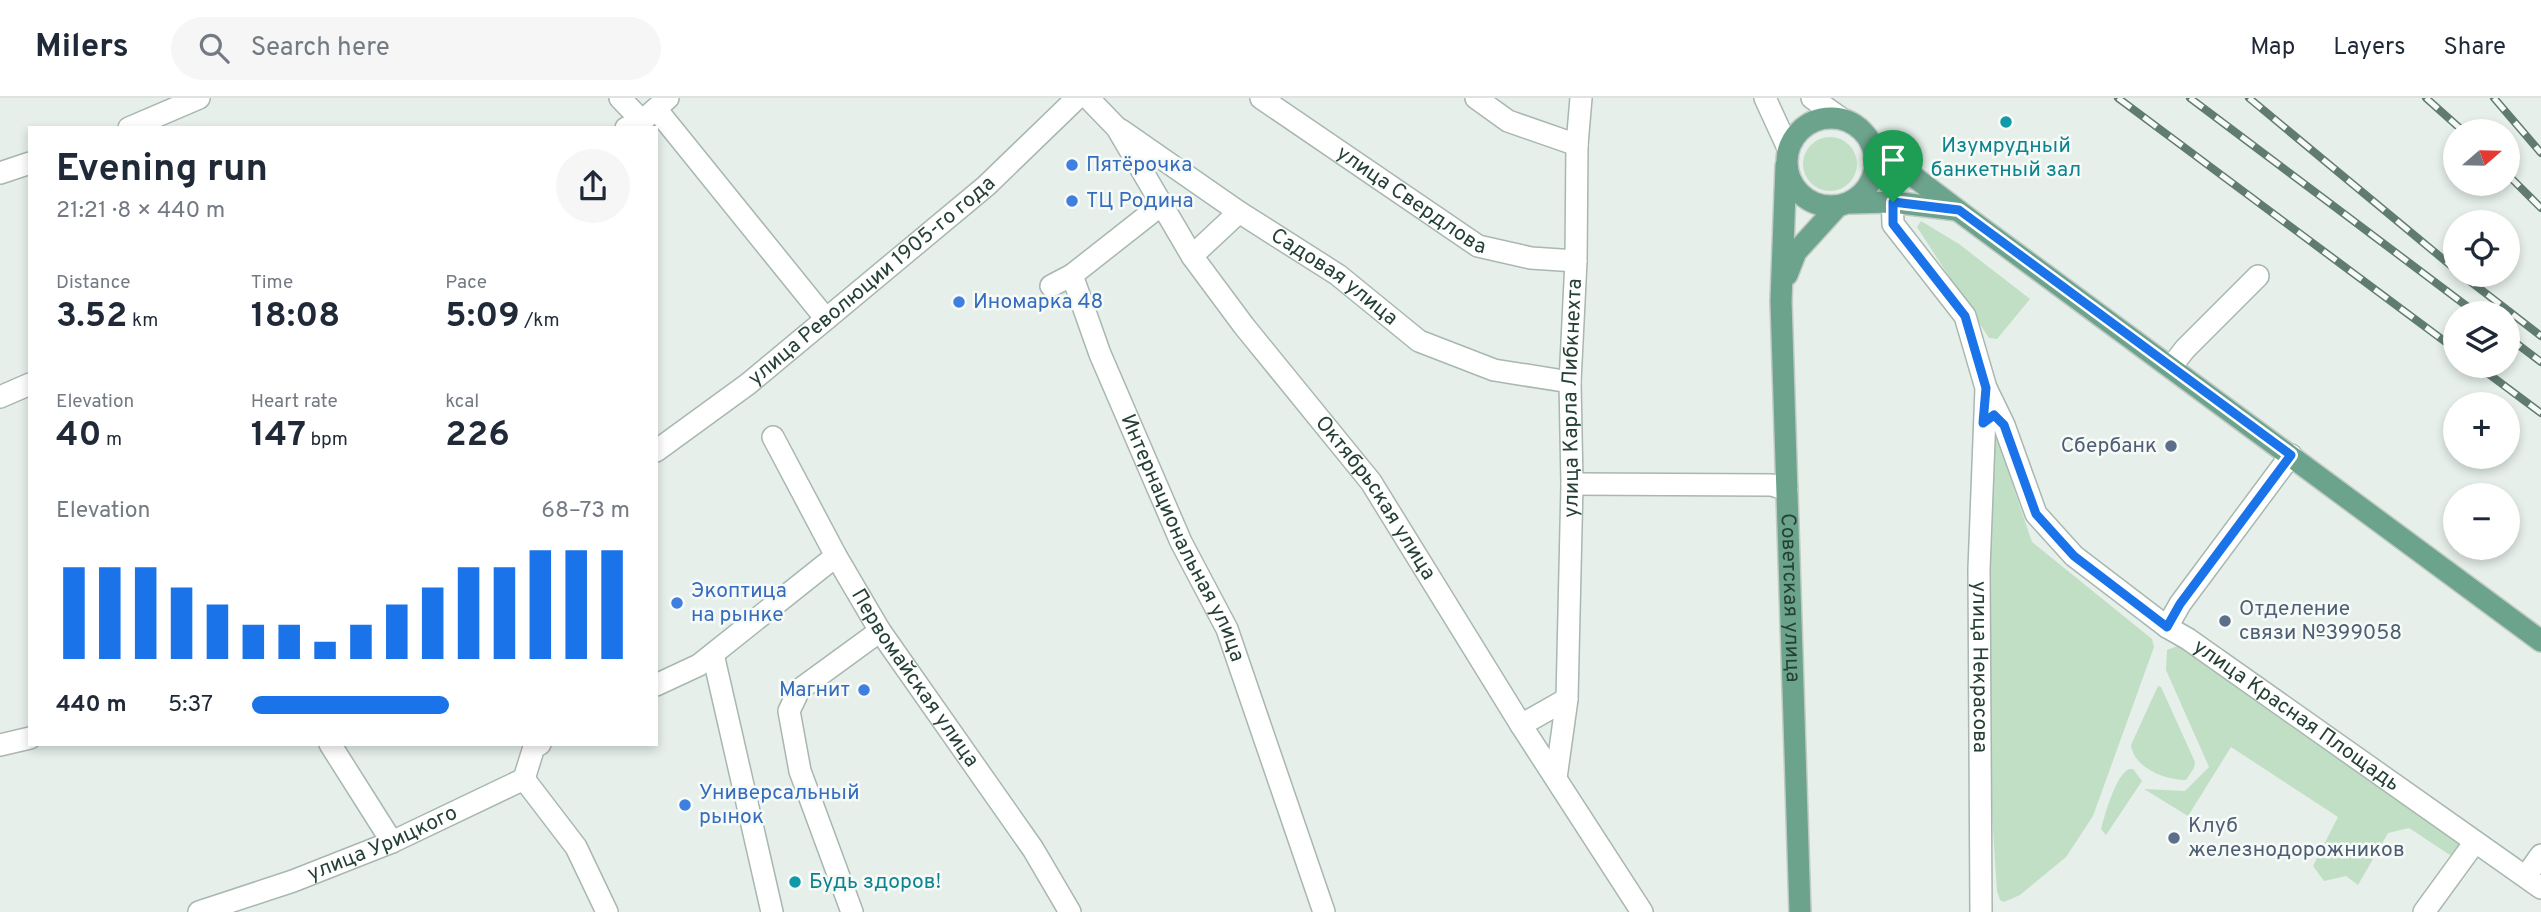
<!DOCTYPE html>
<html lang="en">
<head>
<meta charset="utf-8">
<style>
  body { margin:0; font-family:Overpass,sans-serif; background:#f6f6f7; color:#1f2937; height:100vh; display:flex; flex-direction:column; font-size:26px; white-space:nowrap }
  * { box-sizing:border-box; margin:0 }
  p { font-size:23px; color:#747a83 }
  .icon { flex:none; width:38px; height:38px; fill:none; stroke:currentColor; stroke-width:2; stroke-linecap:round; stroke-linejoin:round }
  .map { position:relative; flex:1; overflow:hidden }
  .details { position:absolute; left:28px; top:28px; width:630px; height:620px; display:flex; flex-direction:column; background:#fff; border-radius:0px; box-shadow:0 4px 10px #0003 }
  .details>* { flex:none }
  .needle { width:46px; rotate:70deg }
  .fabs { position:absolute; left:2443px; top:21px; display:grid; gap:14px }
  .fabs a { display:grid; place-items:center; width:77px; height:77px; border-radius:50%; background:#fff; box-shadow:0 4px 10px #0003; font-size:35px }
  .pin { position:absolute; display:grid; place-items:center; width:60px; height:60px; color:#fff; margin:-72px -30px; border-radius:50% 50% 50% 0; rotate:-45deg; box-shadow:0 0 7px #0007 }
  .pin .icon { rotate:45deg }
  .round { display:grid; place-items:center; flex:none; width:74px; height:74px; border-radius:37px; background:#f6f6f7 }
  .overview { display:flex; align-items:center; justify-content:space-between; height:119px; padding:0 28px }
  h1 { font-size:38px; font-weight:700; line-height:52px }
  .figures { display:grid; grid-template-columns:repeat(3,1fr); gap:10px; height:119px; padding:7px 28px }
  .figures div { display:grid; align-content:center }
  .figures b { font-size:35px; font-weight:700 }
  .figures small { font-size:19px; font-weight:400 }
  .figures p { font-size:19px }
  .chart { height:196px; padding:14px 28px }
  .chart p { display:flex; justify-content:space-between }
  .chart svg { width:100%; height:126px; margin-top:7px; stroke:#1a73e8; stroke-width:6 }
  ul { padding:0 28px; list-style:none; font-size:23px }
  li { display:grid; grid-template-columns:112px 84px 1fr; align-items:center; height:52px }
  li i { height:18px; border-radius:9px; background:#1a73e8 }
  header { display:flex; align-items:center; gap:42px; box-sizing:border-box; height:98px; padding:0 35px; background:#fff; border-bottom:2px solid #e0e1e3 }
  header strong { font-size:33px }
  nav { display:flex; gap:38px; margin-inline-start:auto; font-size:24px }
  .search { width:490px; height:63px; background:#f6f6f7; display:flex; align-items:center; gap:18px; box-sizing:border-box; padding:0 24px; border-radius:38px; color:#747a83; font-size:26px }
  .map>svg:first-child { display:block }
  .green { fill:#c0dfc4 }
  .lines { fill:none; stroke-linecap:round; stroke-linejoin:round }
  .minor-casing { stroke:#a8b7b0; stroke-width:24 }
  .major-casing { stroke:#c2cac6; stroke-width:24 }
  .minor { stroke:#fff; stroke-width:21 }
  .major { stroke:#6ca38d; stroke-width:21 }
  .rail-casing { stroke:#607c70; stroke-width:8 }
  .rail { stroke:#f7fbf8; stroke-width:5; stroke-dasharray:16; stroke-linecap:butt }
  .route-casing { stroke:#fff; stroke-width:14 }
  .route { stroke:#1a73e8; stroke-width:9 }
  .culture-dot { fill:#0f9aa8; stroke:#f7fbf8; stroke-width:2.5 }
  .shop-dot { fill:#3f7fe0; stroke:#f7fbf8; stroke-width:2.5 }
  .service-dot { fill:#5c6f8a; stroke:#f7fbf8; stroke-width:2.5 }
  .labels { text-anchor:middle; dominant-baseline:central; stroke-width:5; stroke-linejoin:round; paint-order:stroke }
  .culture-label { font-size:21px; fill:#0d838f; stroke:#f7fbf8 }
  .shop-label { font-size:21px; fill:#366cbe; stroke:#f7fbf8; text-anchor:start }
  .street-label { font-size:21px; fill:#254135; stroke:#f7fbf8 }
  .service-label { font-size:21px; fill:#4e5e75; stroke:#f7fbf8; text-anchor:start }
</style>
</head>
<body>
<header>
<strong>Milers</strong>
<div class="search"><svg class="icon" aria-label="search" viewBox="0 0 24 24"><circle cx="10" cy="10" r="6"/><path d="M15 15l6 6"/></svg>Search here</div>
<nav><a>Map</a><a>Layers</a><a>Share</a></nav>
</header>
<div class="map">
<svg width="2541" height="814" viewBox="0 0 2541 814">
  <rect width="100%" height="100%" fill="#e6efea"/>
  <!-- green -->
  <path class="green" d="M1803 66a27 27 0 1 1 54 0a27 27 0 1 1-54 0Z
    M1921,123l38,23 71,55 -33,40 -8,-1 -72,-111z
    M1994,332l38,112 120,97 2,8 -61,169 -27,41 -46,38 -16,7 -4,-2 -3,-9 -5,-75 -3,-380z
    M2180,547l283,197 -10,15 -44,-29 -21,5 -30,52 -12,-9 -22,5 -11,-15 25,-49 -107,-70 -43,69 -44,-27 41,2 24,-24 -43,-97 1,-20z
    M2158,588l3,1 34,75 -1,6 -8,12c-21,0 -52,-12 -55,-35z
    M2129,671h4l9,12 -36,54 -5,-6c4,-14 14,-53 28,-60z"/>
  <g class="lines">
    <!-- minor casing -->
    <g class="minor-casing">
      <g id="minor">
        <path d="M620,0l22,23"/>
        <path id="s1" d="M1088,0l29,30 75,128 52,70 127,156 150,243 121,187"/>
        <path id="s2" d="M1261,0l217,148 53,12 45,3"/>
        <path d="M1476,0l32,23 69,24"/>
        <path d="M1765,0l23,50"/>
        <path d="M1812,0l30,21"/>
        <path d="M657,12l169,209"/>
        <path d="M129,30l70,-30"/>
        <path d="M626,30l16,-7 26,-23"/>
        <path id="s3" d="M1121,32l118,82 99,63 81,66 75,29 76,12"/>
        <path id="s4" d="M1891,63l2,63 72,92 21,72 -7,181 2,343"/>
        <path d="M0,75l30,-10"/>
        <path id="s5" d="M1161,107l-89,70 28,79 81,188 46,87 97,283"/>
        <path d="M1192,158l47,-44"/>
        <path d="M1051,188l21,-11"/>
        <path d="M2171,269l14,-18 73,-73"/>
        <path id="s6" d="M1987,292l17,35 32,89 38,42 93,71 21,12 353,249"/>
        <path d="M0,299l30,-13"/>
        <path id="s7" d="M773,339l63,119 44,75 153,218 37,63"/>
        <path id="s8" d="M656,353l92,-67 238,-198 91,-88"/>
        <path d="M1572,386l200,1 15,5"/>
        <path d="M2167,529l13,-23 111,-149"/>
        <path d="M713,556l59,258"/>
        <path d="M656,587l43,-20 137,-109"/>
        <path id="s9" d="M1567,601l5,-215 -2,-102 6,-121 1,-116 4,-47"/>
        <path d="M1521,627l46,-26 -11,79"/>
        <path d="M330,646l62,98"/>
        <path d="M0,647l30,-7"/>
        <path d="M524,681l52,68 31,65"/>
        <path d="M2526,778l15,-21"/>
        <path id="s10" d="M199,814l94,-31 99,-39 132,-63 10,-32 6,-3"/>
        <path d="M852,814l-52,-141 -11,-60 10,-21 81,-59"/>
        <path d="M2424,814l51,-70"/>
      </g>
    </g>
    <!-- major casing -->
    <g class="major-casing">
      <g id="major">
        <circle cx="1831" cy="64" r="44"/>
        <path d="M1871,46l97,74 573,423"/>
        <path id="s11" d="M1786,68l-5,135 19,611"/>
        <path d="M1851,105l42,-1 64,8"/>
        <path d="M1787,177l9,-23 41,-45"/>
      </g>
    </g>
    <!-- minor -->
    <use href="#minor" class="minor"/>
    <!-- major -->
    <use href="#major" class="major"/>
    <!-- rail casing -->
    <g class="rail-casing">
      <path id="rail" d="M2118,0l337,251
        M2190,0l286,215
        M2249,0l206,171
        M2426,0l37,33
        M2494,0l47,55
        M2508,77l33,33
        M2462,177l79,61
        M2508,239l33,25
        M2478,268l63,47"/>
    </g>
    <!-- rail -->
    <use href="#rail" class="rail"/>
  </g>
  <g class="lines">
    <!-- route casing -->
    <g class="route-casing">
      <path id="route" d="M1893,104l66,8 332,245 -111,149 -13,23 -93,-71 -38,-42 -32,-89 -10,-10 -11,8 3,-35 -21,-72 -72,-92z"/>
    </g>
    <!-- route -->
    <use href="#route" class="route"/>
  </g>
  <!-- markers -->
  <g class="culture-dot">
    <circle cx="2006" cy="24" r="7"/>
    <circle cx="795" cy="784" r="7"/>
  </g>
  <g class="shop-dot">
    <circle cx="1072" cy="67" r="7"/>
    <circle cx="1072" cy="103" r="7"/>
    <circle cx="959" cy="204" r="7"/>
    <circle cx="677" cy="505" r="7"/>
    <circle cx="864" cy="592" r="7"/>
    <circle cx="685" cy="707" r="7"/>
  </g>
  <g class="service-dot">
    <circle cx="2171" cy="348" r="7"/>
    <circle cx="2225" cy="523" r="7"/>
    <circle cx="2174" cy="740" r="7"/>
  </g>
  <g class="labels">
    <!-- culture labels -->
    <g class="culture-label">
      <text x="2006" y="48">Изумрудный<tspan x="2006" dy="24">банкетный зал</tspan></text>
      <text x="809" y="784" text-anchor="start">Будь здоров!</text>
    </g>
    <!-- shop labels -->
    <g class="shop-label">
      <text x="1086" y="67">Пятёрочка</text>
      <text x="1086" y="103">ТЦ Родина</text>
      <text x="973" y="204">Иномарка 48</text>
      <text x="691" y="493">Экоптица<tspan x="691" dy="24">на рынке</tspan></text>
      <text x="850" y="592" text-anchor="end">Магнит</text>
      <text x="699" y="695">Универсальный<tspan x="699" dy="24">рынок</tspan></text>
    </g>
    <!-- street labels -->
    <g class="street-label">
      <text stroke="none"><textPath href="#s2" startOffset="182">улица Свердлова</textPath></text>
      <text stroke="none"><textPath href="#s3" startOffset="259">Садовая улица</textPath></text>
      <text stroke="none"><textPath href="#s8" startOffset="275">улица Революции 1905-го года</textPath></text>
      <text stroke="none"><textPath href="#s9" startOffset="301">улица Карла Либкнехта</textPath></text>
      <text stroke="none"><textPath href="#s1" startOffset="494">Октябрьская улица</textPath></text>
      <text stroke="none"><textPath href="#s5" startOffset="399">Интернациональная улица</textPath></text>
      <text stroke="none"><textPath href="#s11" startOffset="432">Советская улица</textPath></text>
      <text stroke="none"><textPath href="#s4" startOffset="534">улица Некрасова</textPath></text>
      <text stroke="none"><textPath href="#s7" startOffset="280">Первомайская улица</textPath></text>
      <text stroke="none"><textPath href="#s6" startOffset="464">улица Красная Площадь</textPath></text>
      <text stroke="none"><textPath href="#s10" startOffset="196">улица Урицкого</textPath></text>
    </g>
    <!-- service labels -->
    <g class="service-label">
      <text x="2157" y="348" text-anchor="end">Сбербанк</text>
      <text x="2239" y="511">Отделение<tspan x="2239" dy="24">связи №399058</tspan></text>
      <text x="2188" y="728">Клуб<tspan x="2188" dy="24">железнодорожников</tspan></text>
    </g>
  </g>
</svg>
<div class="fabs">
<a><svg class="needle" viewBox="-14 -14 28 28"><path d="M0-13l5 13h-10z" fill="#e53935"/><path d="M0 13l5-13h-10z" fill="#747a83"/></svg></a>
<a><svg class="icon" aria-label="locate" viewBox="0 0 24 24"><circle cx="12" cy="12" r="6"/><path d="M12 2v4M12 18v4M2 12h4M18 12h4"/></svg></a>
<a><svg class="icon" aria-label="layers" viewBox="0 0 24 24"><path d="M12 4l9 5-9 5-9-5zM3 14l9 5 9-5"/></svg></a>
<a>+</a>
<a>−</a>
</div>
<div class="pin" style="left:1893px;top:104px;background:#1e9e55"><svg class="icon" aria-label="arrive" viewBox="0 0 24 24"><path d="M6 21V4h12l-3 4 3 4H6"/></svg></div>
<section class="details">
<div class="overview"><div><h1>Evening run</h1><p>21:21 · 8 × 440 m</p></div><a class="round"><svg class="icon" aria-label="share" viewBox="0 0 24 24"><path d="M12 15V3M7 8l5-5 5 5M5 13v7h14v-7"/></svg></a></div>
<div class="figures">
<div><p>Distance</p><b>3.52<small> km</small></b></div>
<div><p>Time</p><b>18:08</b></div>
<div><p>Pace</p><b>5:09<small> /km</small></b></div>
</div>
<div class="figures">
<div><p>Elevation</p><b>40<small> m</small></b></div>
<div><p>Heart rate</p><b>147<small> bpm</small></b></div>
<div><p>kcal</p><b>226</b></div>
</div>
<div class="chart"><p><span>Elevation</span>68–73 m</p>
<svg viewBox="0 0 160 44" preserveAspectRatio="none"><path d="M5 44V12M15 44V12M25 44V12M35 44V19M45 44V25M55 44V32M65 44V32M75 44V38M85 44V32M95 44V25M105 44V19M115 44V12M125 44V12M135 44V6M145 44V6M155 44V6"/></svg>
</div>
<ul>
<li><b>440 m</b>5:37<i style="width:52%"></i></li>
</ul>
</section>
</div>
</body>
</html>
